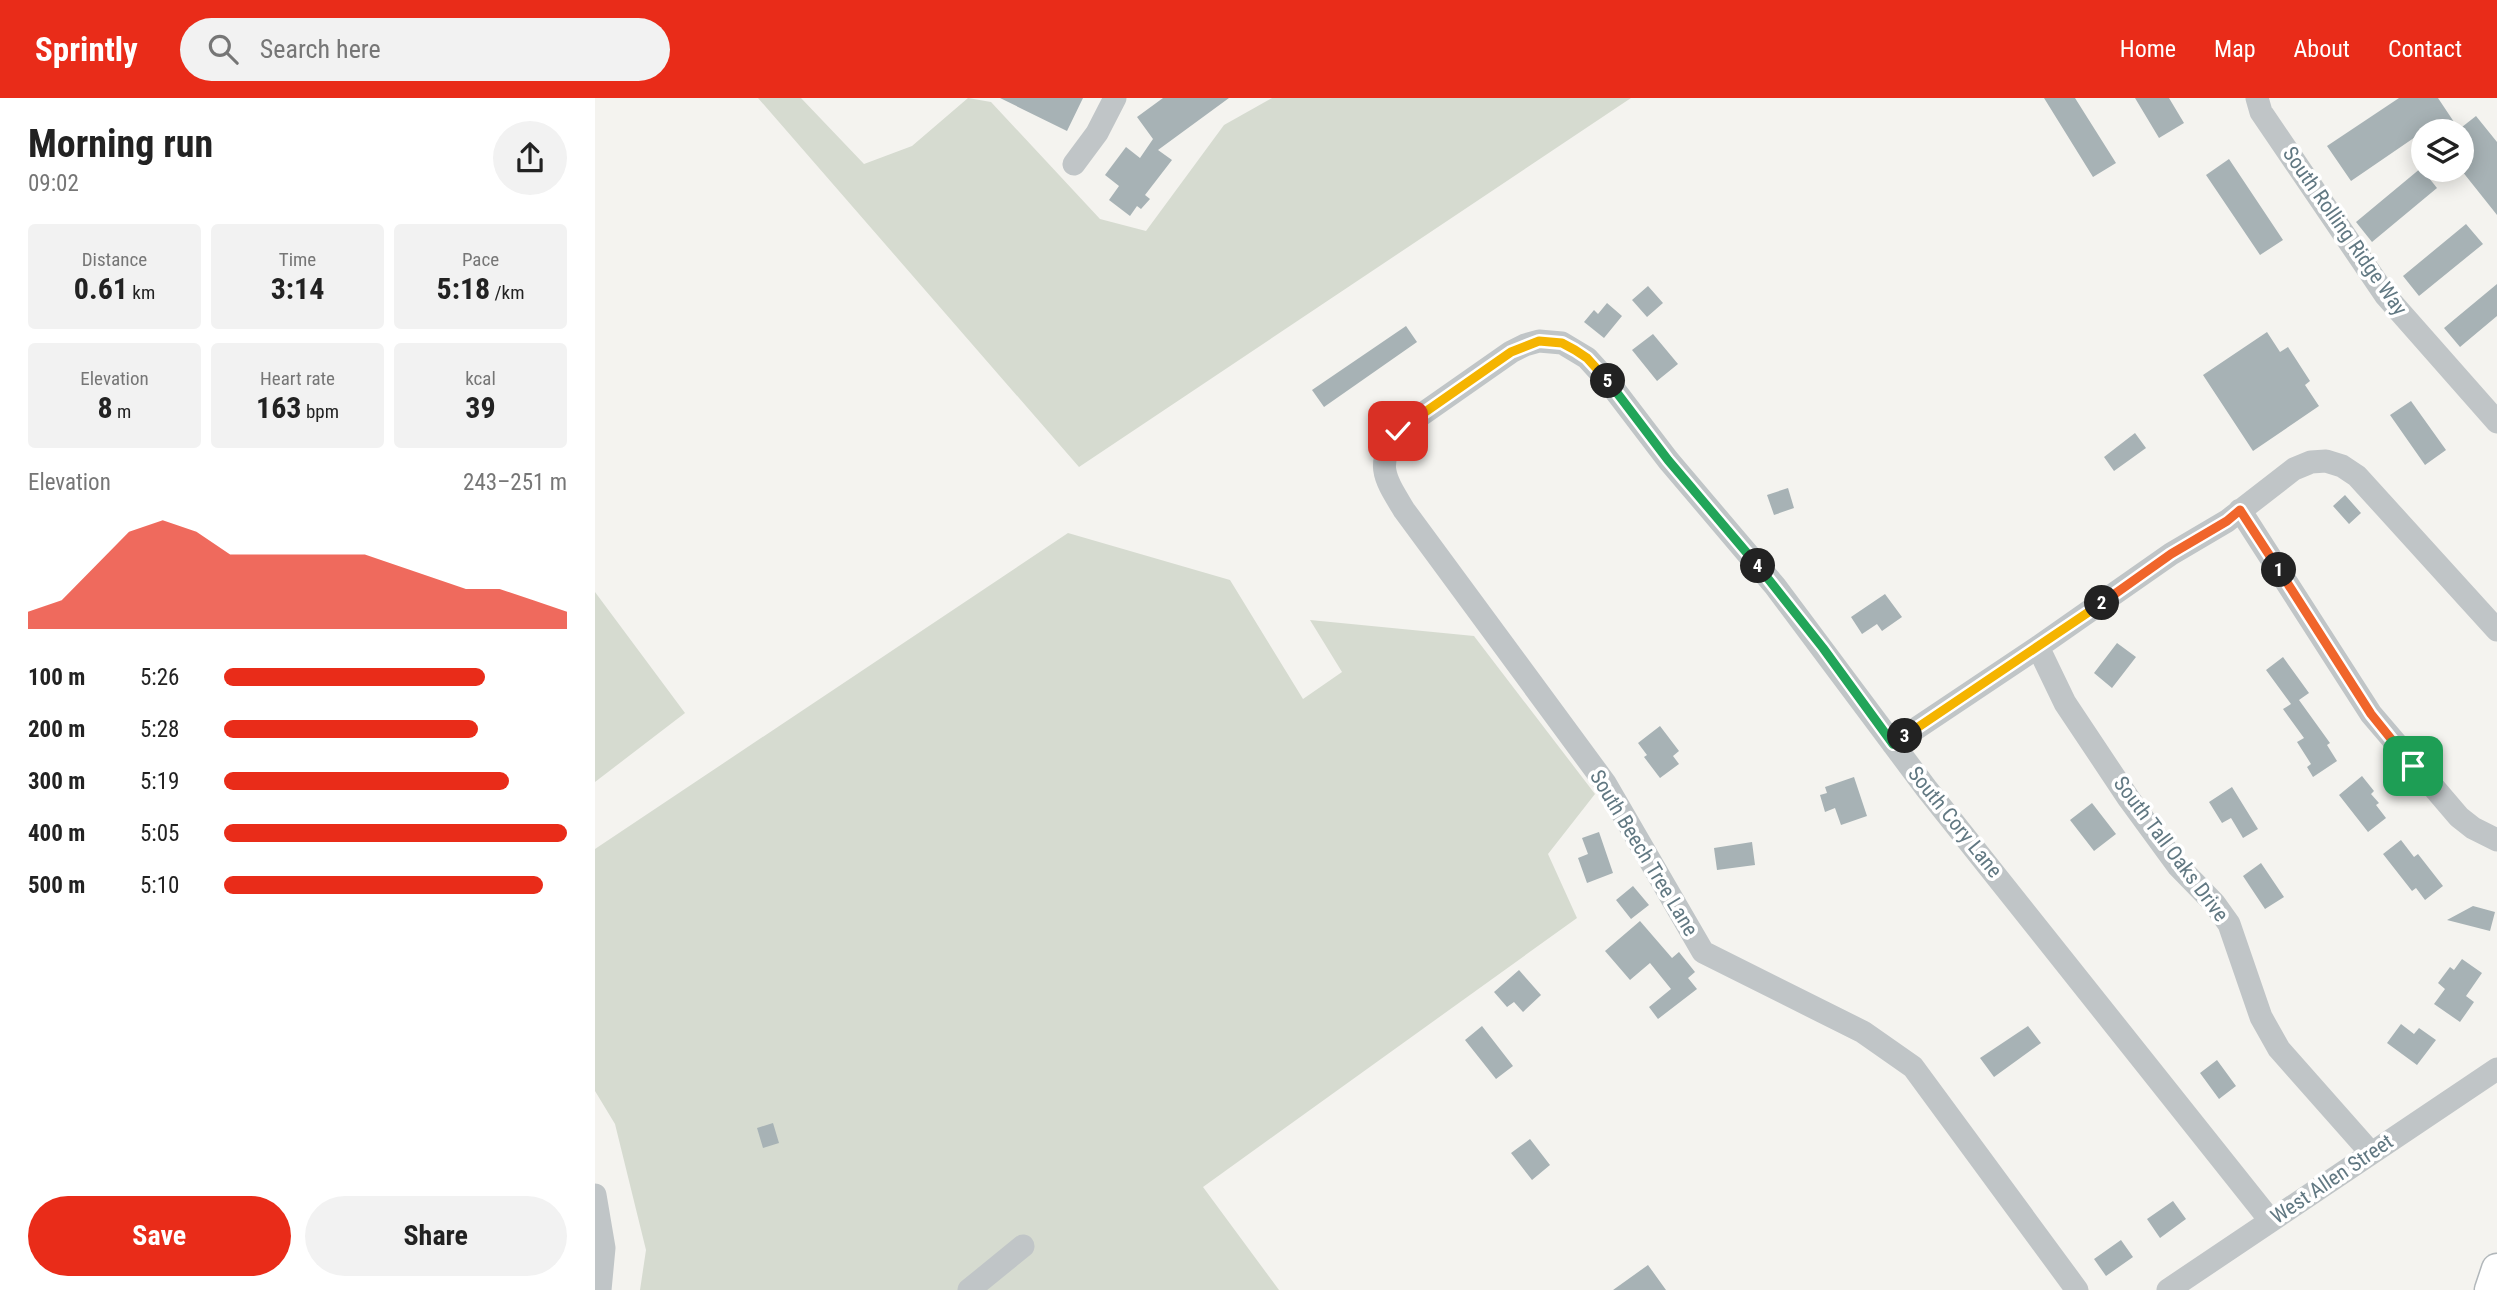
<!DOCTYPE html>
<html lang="en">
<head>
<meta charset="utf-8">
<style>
  body { margin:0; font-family:"Roboto Condensed",sans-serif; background:#f2f2f2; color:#222; height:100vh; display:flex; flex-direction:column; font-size:26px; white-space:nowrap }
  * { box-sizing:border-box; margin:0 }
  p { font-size:23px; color:#767676 }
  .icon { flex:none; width:38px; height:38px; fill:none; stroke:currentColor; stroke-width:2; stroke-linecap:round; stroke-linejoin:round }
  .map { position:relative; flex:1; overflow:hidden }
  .panel { display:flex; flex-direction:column; background:#fff; width:595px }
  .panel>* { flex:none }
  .controls { position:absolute; left:1816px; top:21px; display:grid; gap:14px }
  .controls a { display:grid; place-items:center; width:63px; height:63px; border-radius:50%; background:#fff; box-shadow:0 4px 18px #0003; font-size:35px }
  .pin { position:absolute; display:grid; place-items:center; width:60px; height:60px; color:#fff; margin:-30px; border-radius:14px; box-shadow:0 4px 10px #0006 }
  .km { position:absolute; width:35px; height:35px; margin:-18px; border-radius:50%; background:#222; color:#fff; font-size:19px; line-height:35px; text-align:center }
  .round { display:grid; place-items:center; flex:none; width:74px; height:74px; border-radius:37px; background:#f2f2f2 }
  .summary { display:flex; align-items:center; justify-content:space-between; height:119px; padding:0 28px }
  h1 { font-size:38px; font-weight:700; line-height:52px }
  .metrics { display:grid; grid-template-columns:repeat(3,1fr); gap:10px; height:119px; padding:7px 28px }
  .metrics div { display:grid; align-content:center; border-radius:7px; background:#f2f2f2; text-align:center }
  .metrics b { font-size:30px; font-weight:700 }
  .metrics small { font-size:19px; font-weight:400 }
  .metrics p { font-size:19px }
  .chart { height:196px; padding:14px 28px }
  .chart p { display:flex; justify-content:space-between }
  .chart svg { width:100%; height:126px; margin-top:7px; fill:#e92c19; opacity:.7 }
  .action { display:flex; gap:14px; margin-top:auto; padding:14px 28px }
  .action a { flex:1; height:80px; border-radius:42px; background:#e92c19; color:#fff; font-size:28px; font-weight:700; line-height:80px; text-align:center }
  .action a+a { background:#f2f2f2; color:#222 }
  ul { padding:0 28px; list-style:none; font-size:23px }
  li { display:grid; grid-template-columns:112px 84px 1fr; align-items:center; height:52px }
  li i { height:18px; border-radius:9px; background:#e92c19 }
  header { display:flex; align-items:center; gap:42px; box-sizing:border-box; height:98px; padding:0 35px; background:#e92c19; color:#fff }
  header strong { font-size:33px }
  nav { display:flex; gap:38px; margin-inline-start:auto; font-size:24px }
  .search { width:490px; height:63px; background:#f2f2f2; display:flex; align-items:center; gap:18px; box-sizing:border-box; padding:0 24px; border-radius:38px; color:#767676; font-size:26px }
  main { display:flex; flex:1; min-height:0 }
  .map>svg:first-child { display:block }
  .green { fill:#d6dbd0 }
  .building { fill:#a7b2b5 }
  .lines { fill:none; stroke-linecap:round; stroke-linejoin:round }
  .major-casing { stroke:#b1b7ba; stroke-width:33 }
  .minor { stroke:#c0c5c7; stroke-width:23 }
  .major { stroke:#fff; stroke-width:30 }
  .split-1-casing { stroke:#fff; stroke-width:14 }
  .split-2-casing { stroke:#fff; stroke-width:14 }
  .split-3-casing { stroke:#fff; stroke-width:14 }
  .split-4-casing { stroke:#fff; stroke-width:14 }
  .split-5-casing { stroke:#fff; stroke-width:14 }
  .split-6-casing { stroke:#fff; stroke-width:14 }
  .split-1 { stroke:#f0652b; stroke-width:9 }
  .split-2 { stroke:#f0652b; stroke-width:9 }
  .split-3 { stroke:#f5b400; stroke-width:9 }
  .split-4 { stroke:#22a559; stroke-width:9 }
  .split-5 { stroke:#22a559; stroke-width:9 }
  .split-6 { stroke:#f5b400; stroke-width:9 }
  .labels { text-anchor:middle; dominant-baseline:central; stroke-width:7; stroke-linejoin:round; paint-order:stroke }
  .street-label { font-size:21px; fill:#617882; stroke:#fff }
</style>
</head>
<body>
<header>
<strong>Sprintly</strong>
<div class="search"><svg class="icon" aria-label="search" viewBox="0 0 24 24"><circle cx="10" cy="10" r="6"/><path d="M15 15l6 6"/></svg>Search here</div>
<nav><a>Home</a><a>Map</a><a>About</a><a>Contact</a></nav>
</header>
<main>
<section class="panel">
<div class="summary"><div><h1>Morning run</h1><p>09:02</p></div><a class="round"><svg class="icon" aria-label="share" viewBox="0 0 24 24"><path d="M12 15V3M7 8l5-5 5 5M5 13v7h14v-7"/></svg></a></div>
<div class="metrics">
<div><p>Distance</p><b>0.61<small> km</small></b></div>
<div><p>Time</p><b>3:14</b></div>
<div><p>Pace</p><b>5:18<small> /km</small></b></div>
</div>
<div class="metrics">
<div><p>Elevation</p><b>8<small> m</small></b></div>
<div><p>Heart rate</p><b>163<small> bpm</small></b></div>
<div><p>kcal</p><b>39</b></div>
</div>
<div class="chart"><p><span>Elevation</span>243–251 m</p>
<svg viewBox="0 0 160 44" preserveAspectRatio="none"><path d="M0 44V38L10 34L20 22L30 10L40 6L50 10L60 18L70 18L80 18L90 18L100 18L110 22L120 26L130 30L140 30L150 34L160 38V44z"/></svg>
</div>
<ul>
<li><b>100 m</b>5:26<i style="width:76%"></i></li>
<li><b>200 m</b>5:28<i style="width:74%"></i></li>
<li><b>300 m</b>5:19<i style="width:83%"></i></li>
<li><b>400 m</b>5:05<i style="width:100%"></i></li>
<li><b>500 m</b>5:10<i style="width:93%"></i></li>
</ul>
<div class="action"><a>Save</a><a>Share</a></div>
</section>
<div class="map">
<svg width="1902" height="1192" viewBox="0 0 1902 1192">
  <rect width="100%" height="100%" fill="#f4f3ef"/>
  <!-- green -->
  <path class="green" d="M163,0h43l63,66 48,-18 56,-48 23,4 109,117 46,12 78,-106 48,-27h359l-552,369z
    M473,435l162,47 73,119 39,-27 -32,-52 164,16 121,158 -47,60 29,64 -374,269 76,103h-639l6,-40 -31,-126 -20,-33v-242z
    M0,494l90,121 -90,69z"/>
  <!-- building -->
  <path class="building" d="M405,0h83l-16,33z
    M568,0h66l-71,52 14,10 -27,35 5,4 -9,10 -4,-3 -7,10 -21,-16 10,-14 -14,-11 21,-28 14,11 13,-19 -16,-22z
    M1449,0h31l41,65 -23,14z
    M1540,0h34l15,25 -25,15z
    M1804,0h39l22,33h-36l-73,50 -24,-35z
    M1881,18l21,26v73l-35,-44v-44z
    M1634,61l54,81 -23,15 -54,-80z
    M1826,70l16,20 -65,54 -16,-20z
    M1871,126l17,20 -64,52 -16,-20z
    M1902,186v32l-37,31 -16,-19z
    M1053,188l15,17 -16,14 -15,-17z
    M1012,205l15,13 -18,22 -20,-16 10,-12 4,4z
    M811,228l11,16 -93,65 -12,-17z
    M1672,234l13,20 8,-5 22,34 -5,4 14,21 -66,45 -50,-76z
    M1058,236l25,30 -21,17 -25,-31z
    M1816,303l35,49 -21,15 -35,-50z
    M1540,335l11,15 -32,23 -10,-14z
    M1193,390l6,20 -20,7 -7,-20z
    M1750,397l16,18 -12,11 -16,-18z
    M1290,496l17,23 -20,14 -5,-7 -15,10 -11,-17z
    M1522,545l19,14 -24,31 -18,-15z
    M1688,559l26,36 -10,7 31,43 -3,2 10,16 -24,16 -6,-10 4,-3 -14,-22 7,-4 -21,-29 8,-5 -25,-34z
    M1065,628l19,25 -6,5 6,8 -19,14 -16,-21 3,-2 -9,-12z
    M1767,678l12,15 -3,3 8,9 -3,2 10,13 -18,14 -29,-37z
    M1259,679l13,39 -26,9 -6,-17 -10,4 -5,-17 7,-2 -2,-6z
    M1637,689l26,42 -15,9 -12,-20 -9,5 -13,-21z
    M1497,705l24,31 -22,17 -24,-31z
    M1004,734l14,41 -26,10 -9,-25 10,-4 -6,-16z
    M1806,742l13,17 4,-3 25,32 -18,14 -9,-12 -4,3 -29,-37z
    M1157,744l3,23 -38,5 -3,-22z
    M1666,765l23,34 -19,12 -22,-33z
    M1038,788l16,19 -18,14 -15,-19z
    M1878,808l22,6 -5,19 -43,-11z
    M1045,823l32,37 7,-6 16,20 -7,6 9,11 -39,30 -9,-12 22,-18 -21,-26 -20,17 -25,-29z
    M1867,861l20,14 -16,23 8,6 -14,20 -26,-18 11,-15 -7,-6 12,-16 4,3z
    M924,872l22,25 -18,17 -9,-10 -7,5 -13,-15z
    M1806,926l13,10 5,-6 17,12 -19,25 -30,-22z
    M887,928l31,40 -17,13 -31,-39z
    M1433,928l13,17 -47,34 -14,-19z
    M1622,962l19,26 -17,13 -19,-26z
    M178,1025l6,20 -16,5 -6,-20z
    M935,1041l20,26 -18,15 -21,-27z
    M1578,1103l13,18 -26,19 -13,-19z
    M1526,1142l12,17 -27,19 -12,-17z
    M1053,1167l18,25h-53z"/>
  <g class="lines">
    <!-- major casing -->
    <g class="major-casing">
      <path id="major" d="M1895,1192l7,-21"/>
    </g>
    <!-- minor -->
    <path class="minor" d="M1662,0l4,14 125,184 111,126
      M479,66l23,-31 18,-35
      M1645,412l131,204 88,103 14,11 24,12
      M1443,549l27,56 64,96 49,67 36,37 15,21 32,93 18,32 92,104
      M1298,646l145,-97 133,-93 56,-33 67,-52 17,-7 15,-1 16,5 15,10 140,154
      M0,1097l9,53 -4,42
      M374,1192l54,-44
      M1482,1192l-164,-223 -50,-35 -160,-80 -98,-169 -201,-273c-20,-33 -29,-45 -6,-79l113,-79 14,-7 14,-4 23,2 25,15 20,22 61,80 107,126 151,202 344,432
      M1573,1192l329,-221"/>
    <!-- major -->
    <use href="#major" class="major"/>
  </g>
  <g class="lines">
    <!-- split-1 casing -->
    <g class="split-1-casing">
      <path id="split-1" d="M1684,472l92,144 42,52"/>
    </g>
    <!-- split-2 casing -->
    <g class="split-2-casing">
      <path id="split-2" d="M1507,505l69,-49 56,-33 13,-11 39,60"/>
    </g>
    <!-- split-3 casing -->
    <g class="split-3-casing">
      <path id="split-3" d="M1310,638l197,-133"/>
    </g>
    <!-- split-4 casing -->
    <g class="split-4-casing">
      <path id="split-4" d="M1163,468l65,82 70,96 12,-8"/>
    </g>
    <!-- split-5 casing -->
    <g class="split-5-casing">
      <path id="split-5" d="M1013,283l60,79 90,106"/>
    </g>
    <!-- split-6 casing -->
    <g class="split-6-casing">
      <path id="split-6" d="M803,333l113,-79 28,-11 23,2 13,7 12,8 21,23"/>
    </g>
    <!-- split-1 -->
    <use href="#split-1" class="split-1"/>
    <!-- split-2 -->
    <use href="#split-2" class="split-2"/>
    <!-- split-3 -->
    <use href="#split-3" class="split-3"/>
    <!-- split-4 -->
    <use href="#split-4" class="split-4"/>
    <!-- split-5 -->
    <use href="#split-5" class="split-5"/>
    <!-- split-6 -->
    <use href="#split-6" class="split-6"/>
  </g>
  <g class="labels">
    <!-- street labels -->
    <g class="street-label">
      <text transform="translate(1750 133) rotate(55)">South Rolling Ridge Way</text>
      <text transform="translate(1360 724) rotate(51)">South Cory Lane</text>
      <text transform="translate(1576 751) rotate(53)">South Tall Oaks Drive</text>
      <text transform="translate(1049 755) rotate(59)">South Beech Tree Lane</text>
      <text transform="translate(1737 1081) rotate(-34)">West Allen Street</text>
    </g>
  </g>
</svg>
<div class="controls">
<a><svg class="icon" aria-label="layers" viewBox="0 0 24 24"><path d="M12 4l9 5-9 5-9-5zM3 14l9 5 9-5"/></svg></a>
</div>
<div class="pin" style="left:1818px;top:668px;background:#1e9e55"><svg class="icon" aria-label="arrive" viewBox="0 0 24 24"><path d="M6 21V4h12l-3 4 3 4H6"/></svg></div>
<div class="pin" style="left:803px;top:333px;background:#d93025"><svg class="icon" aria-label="check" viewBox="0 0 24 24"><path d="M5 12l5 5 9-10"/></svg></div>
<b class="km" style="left:1684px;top:472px">1</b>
<b class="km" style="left:1507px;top:505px">2</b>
<b class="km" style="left:1310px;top:638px">3</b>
<b class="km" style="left:1163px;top:468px">4</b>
<b class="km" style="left:1013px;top:283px">5</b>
</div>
</main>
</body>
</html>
